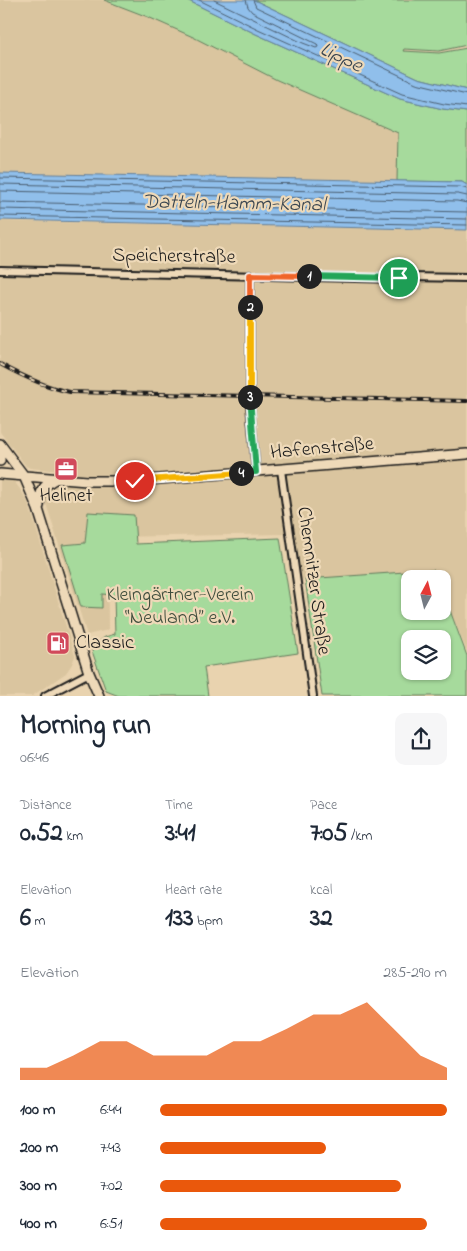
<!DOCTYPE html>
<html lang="en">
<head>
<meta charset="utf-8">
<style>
  body { margin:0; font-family:"Indie Flower",sans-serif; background:#f6f6f7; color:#1f2937; height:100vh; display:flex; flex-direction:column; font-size:19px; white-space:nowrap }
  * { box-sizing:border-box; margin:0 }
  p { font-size:16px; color:#747a83 }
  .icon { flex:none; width:28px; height:28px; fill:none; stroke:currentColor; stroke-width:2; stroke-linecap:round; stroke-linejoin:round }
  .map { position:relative; height:696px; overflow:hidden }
  .side { display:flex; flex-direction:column; background:#fff; flex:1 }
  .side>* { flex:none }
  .needle { width:32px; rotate:7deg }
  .fabs { position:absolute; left:401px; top:570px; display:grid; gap:10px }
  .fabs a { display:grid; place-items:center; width:50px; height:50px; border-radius:10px; background:#fff; box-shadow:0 1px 4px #0004; font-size:25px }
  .pin { position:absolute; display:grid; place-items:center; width:42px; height:42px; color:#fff; margin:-21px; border:2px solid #fff; border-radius:50%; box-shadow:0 1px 5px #0007 }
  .km { position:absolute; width:25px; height:25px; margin:-12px; border-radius:50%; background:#222; color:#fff; font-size:14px; line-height:25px; text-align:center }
  .round { display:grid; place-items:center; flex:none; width:52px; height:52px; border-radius:10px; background:#f6f6f7 }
  .overview { display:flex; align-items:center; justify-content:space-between; height:85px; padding:0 20px }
  h1 { font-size:28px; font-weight:700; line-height:38px }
  .metrics { display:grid; grid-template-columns:repeat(3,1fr); gap:8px; height:85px; padding:5px 20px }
  .metrics div { display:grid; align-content:center }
  .metrics b { font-size:25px; font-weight:700 }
  .metrics small { font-size:14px; font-weight:400 }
  .metrics p { font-size:14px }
  .chart { height:140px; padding:10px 20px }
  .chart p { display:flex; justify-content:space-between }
  .chart svg { width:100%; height:90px; margin-top:5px; fill:#ea580c; opacity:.7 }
  ul { padding:0 20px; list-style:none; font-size:16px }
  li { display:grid; grid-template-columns:80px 60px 1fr; align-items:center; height:38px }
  li i { height:12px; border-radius:6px; background:#ea580c }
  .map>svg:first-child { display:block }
  .built { fill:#dac59f }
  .green { fill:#a6da9c; stroke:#617b5c; fill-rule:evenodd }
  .water { fill:#90bfeb; stroke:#627e98 }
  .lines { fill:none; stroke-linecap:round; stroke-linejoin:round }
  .shore { stroke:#4a5d6f; stroke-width:1 }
  .street-casing { stroke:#1c1c1c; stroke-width:10 }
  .secondary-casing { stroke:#1c1c1c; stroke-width:12 }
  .street { stroke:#eed9b8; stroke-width:6 }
  .secondary { stroke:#eed9b8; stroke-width:9 }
  .rail-casing { stroke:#1c1c1c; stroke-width:4 }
  .rail { stroke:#eed9b8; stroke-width:2; stroke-dasharray:5.5; stroke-linecap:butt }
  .split-1-casing { stroke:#fff; stroke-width:10 }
  .split-2-casing { stroke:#fff; stroke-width:10 }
  .split-3-casing { stroke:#fff; stroke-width:10 }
  .split-4-casing { stroke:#fff; stroke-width:10 }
  .split-5-casing { stroke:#fff; stroke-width:10 }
  .split-1 { stroke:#22a559; stroke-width:6 }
  .split-2 { stroke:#f0652b; stroke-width:6 }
  .split-3 { stroke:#f5b400; stroke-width:6 }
  .split-4 { stroke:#22a559; stroke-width:6 }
  .split-5 { stroke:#f5b400; stroke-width:6 }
  .labels { text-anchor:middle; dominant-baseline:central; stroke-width:4.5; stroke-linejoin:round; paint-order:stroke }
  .street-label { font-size:20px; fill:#1c1c1c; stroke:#eed9b8 }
  .poi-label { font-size:20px; fill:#1c1c1c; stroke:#eed9b8 }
  .park-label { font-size:20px; fill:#3e4c3c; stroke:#eed9b8 }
  .water-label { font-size:21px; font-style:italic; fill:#394550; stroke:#eed9b8 }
</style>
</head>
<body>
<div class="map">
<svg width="467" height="696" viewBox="0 0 467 696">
  <rect width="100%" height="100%" fill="#e9d3af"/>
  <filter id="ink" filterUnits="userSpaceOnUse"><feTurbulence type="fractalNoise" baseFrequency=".02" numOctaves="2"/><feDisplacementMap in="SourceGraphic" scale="10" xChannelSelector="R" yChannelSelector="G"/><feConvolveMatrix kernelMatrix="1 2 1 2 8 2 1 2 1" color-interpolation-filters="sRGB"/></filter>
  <g filter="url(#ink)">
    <!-- built -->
    <path class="built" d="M0,0h104l44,17 45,20 84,43 121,53 -1,48 -397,-8z
      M0,221l467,9v421l-24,-57 -1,-15h-6l-4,-8 -139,9 -7,-46 -179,3 1,93 -21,5 -42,-135 3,-9 4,-4 7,-1 1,-15 -30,-3 -4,-2 -26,-34z
      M0,462l22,30 7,13 46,151 -3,8 -6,9 -34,23h-32z"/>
    <!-- green -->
    <path class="green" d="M104,0h83l69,34 144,65 43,10 24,3v73l-5,-3 -65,-1 1,-48 -121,-53 -84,-43 -45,-20z
      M254,0h213v45l-28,6 -35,-2 -1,2 36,2 28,-5v42l-49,-12z
      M88,512l46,3 2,29 144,-6 18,115 -94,14 4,29h-89l-13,-5 -14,-40v-4l13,-10 10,-3 -1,-39 -12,-1v14l-21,-1 -19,-62 23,-2z
      M434,570l3,9h-27v32h32l1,-19 24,64v40h-145l-17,-117zM410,639h32v32h-32z"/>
    <!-- water -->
    <path class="water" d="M187,0h67l164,78 49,12v22l-24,-3 -43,-10 -144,-65z
      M0,173l462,9 5,3v45l-467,-10z"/>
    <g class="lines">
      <!-- shore -->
      <path class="shore" d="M199,0l59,29 144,65 42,10 23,3
        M214,0l89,43 13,5 2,-1 -1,-3 -65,-32 -4,-5 -2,-7
        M253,0l3,7 160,76 51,12
        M0,178l460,9 7,2
        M0,184l458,10 9,2
        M0,191l457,10 10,2
        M0,202l467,10
        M0,209l467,10
        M0,216l467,9"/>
      <!-- street casing -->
      <g class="street-casing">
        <path id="street" d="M0,270l399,9 9,-2 59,1
          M250,275v129l6,68
          M281,470l32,226
          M45,696l44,-23"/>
      </g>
      <!-- secondary casing -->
      <g class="secondary-casing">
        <path id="secondary" d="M0,444l24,32 14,33 51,164 10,23
          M0,449v12
          M0,474l87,7h48l332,-27
          M39,506c1,-14 3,-20 16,-27"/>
      </g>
      <!-- street -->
      <use href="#street" class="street"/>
      <!-- secondary -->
      <use href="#secondary" class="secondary"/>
      <!-- rail casing -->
      <g class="rail-casing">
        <path id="rail" d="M0,364c22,12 45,23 70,28l397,9"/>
      </g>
      <!-- rail -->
      <use href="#rail" class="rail"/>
    </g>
  </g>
  <g class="lines" filter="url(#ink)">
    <!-- split-1 casing -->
    <g class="split-1-casing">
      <path id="split-1" d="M309,276l90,2"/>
    </g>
    <!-- split-2 casing -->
    <g class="split-2-casing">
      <path id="split-2" d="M250,307v-32l59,1"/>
    </g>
    <!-- split-3 casing -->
    <g class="split-3-casing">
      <path id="split-3" d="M250,397v-90"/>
    </g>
    <!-- split-4 casing -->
    <g class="split-4-casing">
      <path id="split-4" d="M241,473l15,-1 -6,-75"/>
    </g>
    <!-- split-5 casing -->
    <g class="split-5-casing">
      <path id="split-5" d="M135,481l106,-8"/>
    </g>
    <!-- split-1 -->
    <use href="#split-1" class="split-1"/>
    <!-- split-2 -->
    <use href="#split-2" class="split-2"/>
    <!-- split-3 -->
    <use href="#split-3" class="split-3"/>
    <!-- split-4 -->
    <use href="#split-4" class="split-4"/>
    <!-- split-5 -->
    <use href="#split-5" class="split-5"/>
  </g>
  <!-- icons -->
  <defs>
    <g id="office-square" transform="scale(1.25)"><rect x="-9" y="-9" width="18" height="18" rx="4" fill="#d1495b" stroke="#eed9b8"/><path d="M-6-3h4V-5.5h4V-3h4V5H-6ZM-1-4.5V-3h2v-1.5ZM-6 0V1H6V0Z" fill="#fff"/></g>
    <g id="fuel-square" transform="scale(1.25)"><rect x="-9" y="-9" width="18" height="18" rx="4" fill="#d1495b" stroke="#eed9b8"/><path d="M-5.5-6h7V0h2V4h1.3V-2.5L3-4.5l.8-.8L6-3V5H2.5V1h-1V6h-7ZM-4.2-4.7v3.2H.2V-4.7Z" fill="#fff"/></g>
  </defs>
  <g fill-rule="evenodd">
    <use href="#office-square" x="66" y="469"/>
    <use href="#fuel-square" x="58" y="643"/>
  </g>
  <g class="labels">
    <!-- street labels -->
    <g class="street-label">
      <text transform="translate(174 257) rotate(1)">Speicherstraße</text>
      <text transform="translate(322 449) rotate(-5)">Hafenstraße</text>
      <text transform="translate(313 581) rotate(82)">Chemnitzer Straße</text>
    </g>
    <!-- poi labels -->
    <g class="poi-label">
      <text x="66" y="496">Helinet</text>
      <text x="76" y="643" text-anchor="start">Classic</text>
    </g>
    <!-- park labels -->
    <g class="park-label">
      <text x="180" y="595">Kleingärtner-Verein<tspan x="180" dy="23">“Neuland” e.V.</tspan></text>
    </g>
    <!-- water labels -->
    <g class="water-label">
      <text transform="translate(341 58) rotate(26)">Lippe</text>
      <text transform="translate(234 204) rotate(1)">Datteln-Hamm-Kanal</text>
    </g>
  </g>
</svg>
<div class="fabs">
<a><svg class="needle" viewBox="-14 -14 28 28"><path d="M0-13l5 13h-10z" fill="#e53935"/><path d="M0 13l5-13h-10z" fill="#747a83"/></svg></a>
<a><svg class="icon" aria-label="layers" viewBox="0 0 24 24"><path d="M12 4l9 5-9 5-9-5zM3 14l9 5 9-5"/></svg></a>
</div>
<div class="pin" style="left:399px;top:278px;background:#1e9e55"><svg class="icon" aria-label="arrive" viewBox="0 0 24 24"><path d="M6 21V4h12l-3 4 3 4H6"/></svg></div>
<div class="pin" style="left:135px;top:481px;background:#d93025"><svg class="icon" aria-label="check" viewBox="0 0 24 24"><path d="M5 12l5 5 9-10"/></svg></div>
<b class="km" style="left:309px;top:276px">1</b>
<b class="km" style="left:250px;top:307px">2</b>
<b class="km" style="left:250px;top:397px">3</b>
<b class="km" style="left:241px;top:473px">4</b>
</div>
<section class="side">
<div class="overview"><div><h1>Morning run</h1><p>06:46</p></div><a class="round"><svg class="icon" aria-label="share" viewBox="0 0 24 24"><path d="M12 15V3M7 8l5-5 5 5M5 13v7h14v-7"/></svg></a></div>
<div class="metrics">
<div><p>Distance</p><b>0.52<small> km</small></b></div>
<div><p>Time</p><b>3:41</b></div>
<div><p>Pace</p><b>7:05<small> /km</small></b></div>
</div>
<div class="metrics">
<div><p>Elevation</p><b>6<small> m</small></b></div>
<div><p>Heart rate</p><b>133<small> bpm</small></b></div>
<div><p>kcal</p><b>32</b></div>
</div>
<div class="chart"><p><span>Elevation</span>285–290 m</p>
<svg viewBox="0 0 160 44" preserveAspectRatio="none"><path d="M0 44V38L10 38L20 32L30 25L40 25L50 32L60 32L70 32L80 25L90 25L100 19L110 12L120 12L130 6L140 19L150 32L160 38V44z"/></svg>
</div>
<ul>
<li><b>100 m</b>6:44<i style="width:100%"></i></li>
<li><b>200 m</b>7:43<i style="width:58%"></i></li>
<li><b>300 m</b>7:02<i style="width:84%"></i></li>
<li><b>400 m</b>6:51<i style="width:93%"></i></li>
</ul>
</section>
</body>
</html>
